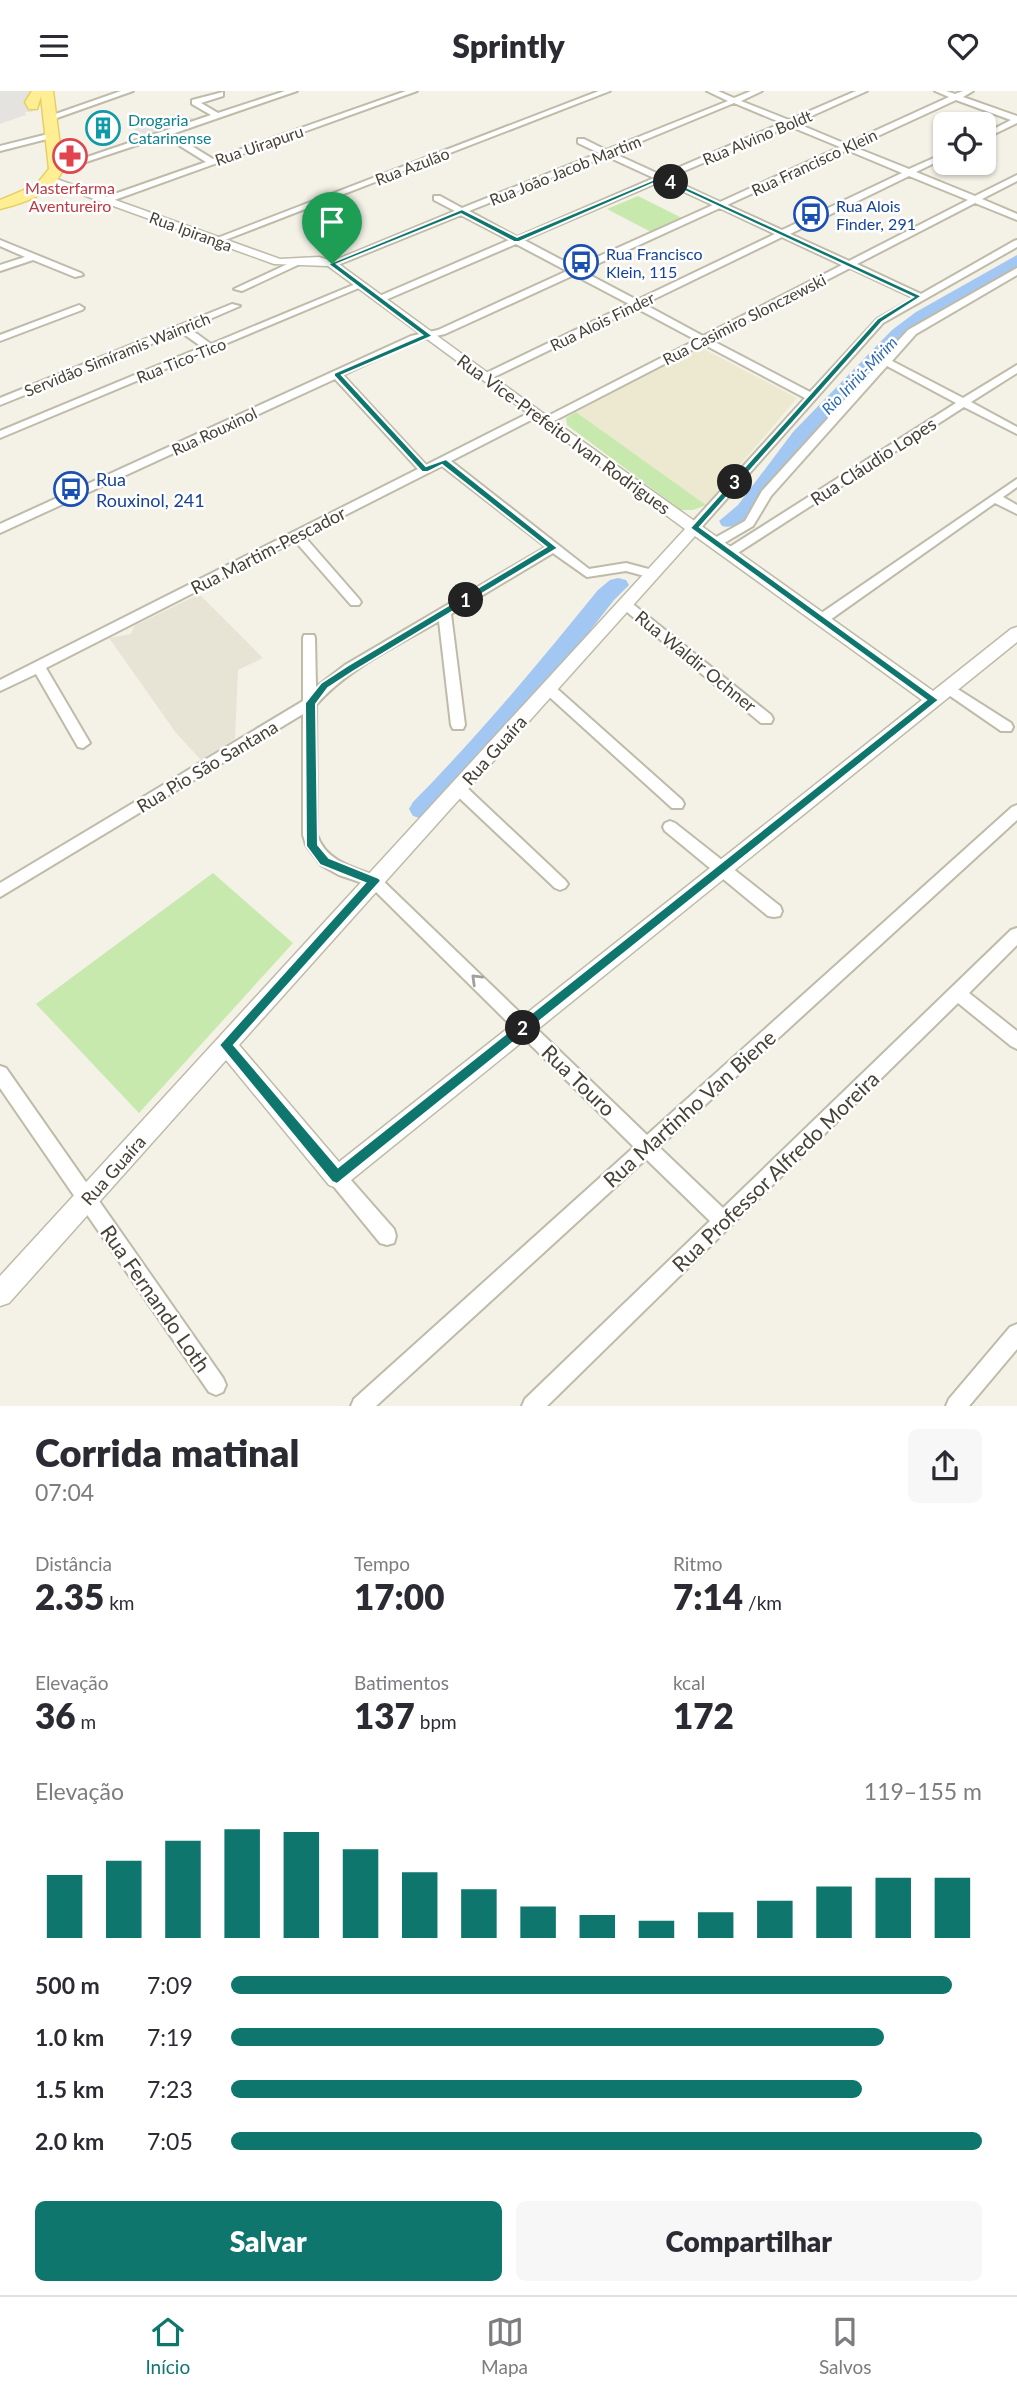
<!DOCTYPE html>
<html lang="pt">
<head>
<meta charset="utf-8">
<style>
  body { margin:0; font-family:Lato,sans-serif; background:#f7f7f7; color:#2b2b33; height:100vh; display:flex; flex-direction:column; font-size:26px; white-space:nowrap }
  * { box-sizing:border-box; margin:0 }
  p { font-size:23px; color:#7c7c81 }
  .icon { flex:none; width:38px; height:38px; fill:none; stroke:currentColor; stroke-width:2; stroke-linecap:round; stroke-linejoin:round }
  .map { position:relative; height:1315px; overflow:hidden }
  .panel { display:flex; flex-direction:column; background:#fff; flex:1 }
  .panel>* { flex:none }
  .tools { position:absolute; left:933px; top:21px; display:grid; gap:14px }
  .tools a { display:grid; place-items:center; width:63px; height:63px; border-radius:10px; background:#fff; box-shadow:0 2px 5px #0004; font-size:35px }
  .pin { position:absolute; display:grid; place-items:center; width:60px; height:60px; color:#fff; margin:-72px -30px; border-radius:50% 50% 50% 0; rotate:-45deg; box-shadow:0 0 7px #0007 }
  .pin .icon { rotate:45deg }
  .km { position:absolute; width:35px; height:35px; margin:-18px; border-radius:50%; background:#222; color:#fff; font-size:19px; line-height:35px; text-align:center }
  .round { display:grid; place-items:center; flex:none; width:74px; height:74px; border-radius:10px; background:#f7f7f7 }
  .head { display:flex; align-items:center; justify-content:space-between; height:119px; padding:0 35px }
  h1 { font-size:38px; font-weight:800; line-height:52px }
  .stats { display:grid; grid-template-columns:repeat(3,1fr); gap:10px; height:119px; padding:7px 35px }
  .stats div { display:grid; align-content:center }
  .stats b { font-size:35px; font-weight:800 }
  .stats small { font-size:19px; font-weight:400 }
  .stats p { font-size:19px }
  .chart { height:196px; padding:14px 35px }
  .chart p { display:flex; justify-content:space-between }
  .chart svg { width:100%; height:126px; margin-top:7px; stroke:#0f766e; stroke-width:6 }
  .cta { display:flex; gap:14px; margin-top:auto; padding:14px 35px }
  .cta a { flex:1; height:80px; border-radius:10px; background:#0f766e; color:#fff; font-size:28px; font-weight:800; line-height:80px; text-align:center }
  .cta a+a { background:#f7f7f7; color:#2b2b33 }
  ul { padding:0 35px; list-style:none; font-size:23px }
  li { display:grid; grid-template-columns:112px 84px 1fr; align-items:center; height:52px }
  li i { height:18px; border-radius:9px; background:#0f766e }
  header { display:flex; justify-content:space-between; align-items:center; height:91px; padding:0 35px; background:#fff; font-size:32px; font-weight:800 }
  .menu { display:flex; justify-content:space-around; align-items:center; height:98px; border-top:2px solid #e1e1e2; background:#fff; font-size:19px; color:#7c7c81 }
  .menu a { display:grid; justify-items:center; gap:4px }
  .menu .on { color:#0f766e }
  .map>svg:first-child { display:block }
  .residential { fill:#e8e4d5 }
  .education { fill:#ede9d0 }
  .green { fill:#c7e9ae }
  .parking { fill:#e5e3df }
  .lines { fill:none; stroke-linecap:round; stroke-linejoin:round }
  .river { fill:#a2c7f2; fill-rule:evenodd }
  .minor-casing { stroke:#bfbba9; stroke-width:4 }
  .tertiary-casing { stroke:#bfbba9; stroke-width:3 }
  .primary-casing { stroke:#e6d062; stroke-width:3 }
  .minor { fill:#fff; fill-rule:evenodd }
  .tertiary { fill:#fff; fill-rule:evenodd }
  .primary { fill:#ffee94; fill-rule:evenodd }
  .oneway { stroke:#a3a09a }
  .route { fill:#0f766e; stroke:#fff; stroke-width:2; fill-rule:evenodd }
  .labels { text-anchor:middle; dominant-baseline:central; stroke-width:5; stroke-linejoin:round; paint-order:stroke }
  .far-culture-label { font-size:16px; fill:#0d838f; stroke:#fff; text-anchor:start }
  .far-street-label { font-size:16px; fill:#474236; stroke:#fff }
  .far-health-label { font-size:16px; fill:#be3a42; stroke:#fff }
  .far-transit-label { font-size:16px; fill:#164399; stroke:#fff; text-anchor:start }
  .far-water-label { font-size:16px; font-style:italic; fill:#2c6ab6; stroke:#fff }
  .street-label { font-size:18px; fill:#474236; stroke:#fff }
  .transit-label { font-size:18px; fill:#164399; stroke:#fff; text-anchor:start }
  .near-street-label { font-size:21px; fill:#474236; stroke:#fff }
</style>
</head>
<body>
<header><svg class="icon" aria-label="menu" viewBox="0 0 24 24"><path d="M4 6h16M4 12h16M4 18h16"/></svg>Sprintly<svg class="icon" aria-label="heart" viewBox="0 0 24 24"><path d="M12 20l-8-8c-3-5 5-10 8-4 3-6 11-1 8 4z"/></svg></header>
<div class="map">
<svg width="1017" height="1315" viewBox="0 0 1017 1315">
  <rect width="100%" height="100%" fill="#f4f1e7"/>
  <!-- residential -->
  <path class="residential" d="M199,503l64,64 -25,12 -3,69 -34,21 -25,-27 -67,-95 22,-4 3,-8z"/>
  <!-- education -->
  <path class="education" d="M700,256l97,51 -91,107 -130,-93z"/>
  <!-- green -->
  <path class="green" d="M638,105l44,22 -31,14 -44,-23z
    M576,321l130,93 -13,5h-12l-114,-85 -1,-7z
    M213,782l80,70 -154,170 -103,-109z"/>
  <!-- parking -->
  <path class="parking" d="M0,0h34l-5,13 4,8h-8l1,3 -26,9z
    M178,22l17,6 -51,17 -12,-8z"/>
  <g class="lines">
    <!-- river -->
    <path class="river" d="M1017,164v12c-37,22 -81,42 -113,71 -49,44 -95,100 -134,152 -12,15 -26,41 -48,36l-3,-5 19,-16 55,-73 99,-102 24,-18z
      M618,487l8,2 3,5 -15,15c-58,75 -118,147 -183,216l-9,3 -9,-3 -4,-7 4,-7c66,-67 126,-139 185,-212l12,-10z"/>
    <!-- minor casing -->
    <g class="minor-casing">
      <path id="minor" d="M121,0h12l-79,28 -7,-2z
        M285,0h12l-125,43 41,25 193,-68h11l-311,112 -3,-1v-4l103,-36 -42,-26 -105,35 -7,-2 159,-54 -19,-11v-4l31,-8v4l-22,7 17,10z
        M599,0h11l-390,151 -8,-2z
        M707,0h11l16,7 17,-7h11l-21,10 48,19 67,-29h11l-71,32 50,21 103,-47 -14,-6h11l9,3 8,-3h10l-10,6 54,19v7l-33,16v-5l27,-14 -55,-20 -102,47 55,22 36,-16v5l-29,14 59,24 42,-21v6l-35,18 35,15v6l-42,-17 -118,61 64,30 93,-53 3,-1v7l-134,76 -185,208 -4,1 -6,-4 2,-3 115,-127 -102,-54 -153,79h-8v-4l154,-79 -60,-32 -146,71h-8v-4l147,-71 -55,-29 -129,59 -27,6 -75,35 83,90 105,-53h8v4l-88,45 138,108 37,-6 30,8 2,3 -6,4 -26,-7 -39,6 -34,-24 -102,61 14,111 -2,4h-10l-2,-4 -12,-104c-42,25 -91,47 -123,84l1,130c9,27 38,33 62,42l268,258 365,-328 5,-2v15l-358,327 64,61 288,-278 6,-2v17l-48,48 48,38v18l-6,-3 -53,-43 -411,403h-25l3,-7 185,-178 -64,-62 -270,247h-25l3,-7 280,-252 -265,-262 -30,-10 -18,-10 -15,-20 -3,-10v-121l-303,183v-14l303,-182v-63l1,-3h10l1,3 1,49 29,-22 201,-118 -104,-81 -138,70 55,63 2,3 -2,3h-8l-56,-64 -249,127 44,75 -7,5 -5,-1 -42,-73 -36,17v-11l418,-211 -83,-90 -335,154v-9l411,-188 27,-6 129,-59 -51,-27 -133,57h-6v-4l132,-57 -48,-25 -126,51 -8,-2 128,-53 -21,-11v-4h6l22,12 137,-55 -21,-10v-4h6l22,11 122,-49zM734,12l48,20 -121,52 -48,-22zM789,35l51,21 -120,55 -52,-24zM847,59l55,23 -120,57 -55,-25zM606,65l48,22 -137,59 -48,-26zM909,85l59,24 -119,61 -59,-27zM661,90l52,24 -138,62 -51,-27zM720,117l55,26 -138,66 -55,-29zM782,146l60,28 -139,71 -59,-32zM850,177l64,30 -37,21 -67,73 -99,-52z
        M52,42l4,2 -1,2 -55,14v-5z
        M0,149l81,33 2,2 -8,2 -42,-17 -33,11v-6l25,-8 -25,-11z
        M294,170l8,2 -60,28 -8,-2z
        M1017,177v7l-101,59 -24,27 71,37 54,-33v8l-46,29 46,25v7l-53,-27 -231,149h-8l-2,-3 2,-3 231,-147 -69,-37 -116,130 -18,30 -34,20h-8l-2,-3 2,-3 34,-19 17,-30 146,-161z
        M358,192l8,2 -366,153v-7l202,-84 -21,-15 -181,73v-7l232,-94 8,2 -51,22 22,16z
        M79,214l5,3 -2,2 -82,31v-6z
        M1017,388v8l-14,10 14,8v9l-22,-11 -168,119h-10l-1,-3 1,-3z
        M625,509l4,1 142,114 2,4 -2,4h-10l-140,-116 -2,-3z
        M948,592l63,40 2,4 -2,4h-10l-58,-40 -2,-3 2,-3z
        M549,593l5,2 128,114 2,4 -2,4h-10l-128,-116 -2,-3 2,-3z
        M458,692l5,1 102,96 3,4 -3,4 -5,2 -5,-2 -102,-96 -2,-4 2,-4z
        M670,730l5,2 105,83 2,5 -2,5 -6,1 -6,-1 -103,-85 -2,-4 2,-4z
        M0,975l6,2 217,310 3,7 -3,7 -7,3 -7,-3 -209,-304z
        M337,1077l6,3 51,58 2,7 -2,7 -7,2 -7,-2 -49,-60 -3,-6 3,-6z
        M1017,1233v25l-48,57h-23l3,-7 61,-72z"/>
    </g>
    <!-- tertiary casing -->
    <g class="tertiary-casing">
      <path id="tertiary" d="M51,86l229,82 39,-2 17,5 204,149 393,280 78,-62 6,-2v15l-672,543 -8,3 -8,-3 -103,-125 -217,243 -9,3v-30l685,-747 -357,-263 -54,-2 -227,-82 -1,-2zM695,445l227,164 -583,462 -100,-117z"/>
    </g>
    <!-- primary casing -->
    <g class="primary-casing">
      <path id="primary" d="M32,0h21l10,78c-10,25 -39,34 -63,40v-9l36,-15 13,-16 -8,-73 -4,13h-8l-4,-7z"/>
    </g>
    <!-- minor -->
    <use href="#minor" class="minor"/>
    <!-- tertiary -->
    <use href="#tertiary" class="tertiary"/>
    <!-- primary -->
    <use href="#primary" class="primary"/>
  </g>
  <!-- one-way arrows -->
  <defs><path id="oneway-chevron" d="M-2-3.5L2.5 0L-2 3.5" fill="none" stroke-width="1.6" stroke-linecap="round" stroke-linejoin="round" transform="scale(1.75)"/></defs>
  <use class="oneway" href="#oneway-chevron" transform="translate(476 888) rotate(-136)"/>
  <!-- route -->
  <path class="route" d="M662,85l260,120 -40,26 -182,205 239,173 -602,484 -5,-2 -113,-137 146,-162 -45,-18 -14,-19 -1,-143 16,-20 26,-17 199,-119 -104,-82 -14,7h-6l-88,-96v-3l88,-38 -94,-71 134,-55 55,28zM661,89l252,117 -36,22 -187,209 236,172 -588,467 -104,-122 147,-164 -2,-3 -50,-20 -11,-13 -2,-141 12,-16 26,-17 204,-123 -112,-89 -20,7 -84,-91 91,-39 -96,-72 124,-50 53,28h5z"/>
  <!-- icons -->
  <defs>
    <g id="building-ring" transform="scale(1.75)"><circle r="9.5" fill="#fff" stroke="#0f9aa8" stroke-width="1.5"/><path d="M-4-6H4V6H1V3H-1V6H-4ZM-2.5-4.3h1.7v1.8h-1.7ZM.8-4.3h1.7v1.8H.8ZM-2.5-1h1.7V.8h-1.7ZM.8-1h1.7V.8H.8Z" fill="#0f9aa8"/></g>
    <g id="pharmacy-ring" transform="scale(1.75)"><circle r="9.5" fill="#fff" stroke="#e0444e" stroke-width="1.5"/><path d="M-2-6h4v4h4v4h-4v4h-4v-4h-4v-4h4Z" fill="#e0444e"/></g>
    <g id="bus-ring" transform="scale(1.75)"><circle r="9.5" fill="#fff" stroke="#1a4fb4" stroke-width="1.5"/><path d="M-5-6H5V4H4V6H2V4H-2V6H-4V4H-5ZM-3.5-4V0h7V-4ZM-3.5 1.2v1.5H-2V1.2ZM2 1.2v1.5H3.5V1.2Z" fill="#1a4fb4"/></g>
  </defs>
  <g fill-rule="evenodd">
    <use href="#building-ring" x="103" y="37"/>
    <use href="#pharmacy-ring" x="70" y="65"/>
    <use href="#bus-ring" x="811" y="123"/>
    <use href="#bus-ring" x="581" y="171"/>
    <use href="#bus-ring" x="71" y="398"/>
  </g>
  <g class="labels">
    <!-- far-culture labels -->
    <g class="far-culture-label">
      <text x="128" y="28">Drogaria<tspan x="128" dy="18">Catarinense</tspan></text>
    </g>
    <!-- far-street labels -->
    <g class="far-street-label">
      <text transform="translate(757 46) rotate(-23)">Rua Alvino Boldt</text>
      <text transform="translate(259 54) rotate(-19)">Rua Uirapuru</text>
      <text transform="translate(814 71) rotate(-25)">Rua Francisco Klein</text>
      <text transform="translate(412 75) rotate(-21)">Rua Azulão</text>
      <text transform="translate(565 79) rotate(-22)">Rua João Jacob Martim</text>
      <text transform="translate(191 140) rotate(20)">Rua Ipiranga</text>
      <text transform="translate(744 228) rotate(-27)">Rua Casimiro Slonczewski</text>
      <text transform="translate(602 230) rotate(-26)">Rua Alois Finder</text>
      <text transform="translate(117 263) rotate(-22)">Servidão Simíramis Wainrich</text>
      <text transform="translate(181 269) rotate(-22)">Rua Tico-Tico</text>
      <text transform="translate(214 340) rotate(-25)">Rua Rouxinol</text>
    </g>
    <!-- far-health labels -->
    <g class="far-health-label">
      <text x="70" y="96">Masterfarma<tspan x="70" dy="18">Aventureiro</tspan></text>
    </g>
    <!-- far-transit labels -->
    <g class="far-transit-label">
      <text x="836" y="114">Rua Alois<tspan x="836" dy="18">Finder, 291</tspan></text>
      <text x="606" y="162">Rua Francisco<tspan x="606" dy="18">Klein, 115</tspan></text>
    </g>
    <!-- far-water labels -->
    <g class="far-water-label">
      <text transform="translate(859 284) rotate(-46)">Rio Iririú-Mirim</text>
    </g>
    <!-- street labels -->
    <g class="street-label">
      <text transform="translate(564 343) rotate(36)">Rua Vice-Prefeito Ivan Rodrigues</text>
      <text transform="translate(873 370) rotate(-33)">Rua Cláudio Lopes</text>
      <text transform="translate(268 459) rotate(-27)">Rua Martim-Pescador</text>
      <text transform="translate(696 570) rotate(39)">Rua Waldir Ochner</text>
      <text transform="translate(494 659) rotate(-48)">Rua Guaíra</text>
      <text transform="translate(207 675) rotate(-31)">Rua Pio São Santana</text>
      <text transform="translate(113 1079) rotate(-48)">Rua Guaíra</text>
    </g>
    <!-- transit labels -->
    <g class="transit-label">
      <text x="96" y="388">Rua<tspan x="96" dy="21">Rouxinol, 241</tspan></text>
    </g>
    <!-- near-street labels -->
    <g class="near-street-label">
      <text transform="translate(579 989) rotate(44)">Rua Touro</text>
      <text transform="translate(689 1017) rotate(-42)">Rua Martinho Van Biene</text>
      <text transform="translate(775 1080) rotate(-44)">Rua Professor Alfredo Moreira</text>
      <text transform="translate(156 1207) rotate(55)">Rua Fernando Loth</text>
    </g>
  </g>
</svg>
<div class="tools">
<a><svg class="icon" aria-label="locate" viewBox="0 0 24 24"><circle cx="12" cy="12" r="6"/><path d="M12 2v4M12 18v4M2 12h4M18 12h4"/></svg></a>
</div>
<div class="pin" style="left:332px;top:173px;background:#1e9e55"><svg class="icon" aria-label="arrive" viewBox="0 0 24 24"><path d="M6 21V4h12l-3 4 3 4H6"/></svg></div>
<b class="km" style="left:466px;top:509px">1</b>
<b class="km" style="left:523px;top:937px">2</b>
<b class="km" style="left:735px;top:391px">3</b>
<b class="km" style="left:671px;top:91px">4</b>
</div>
<section class="panel">
<div class="head"><div><h1>Corrida matinal</h1><p>07:04</p></div><a class="round"><svg class="icon" aria-label="share" viewBox="0 0 24 24"><path d="M12 15V3M7 8l5-5 5 5M5 13v7h14v-7"/></svg></a></div>
<div class="stats">
<div><p>Distância</p><b>2.35<small> km</small></b></div>
<div><p>Tempo</p><b>17:00</b></div>
<div><p>Ritmo</p><b>7:14<small> /km</small></b></div>
</div>
<div class="stats">
<div><p>Elevação</p><b>36<small> m</small></b></div>
<div><p>Batimentos</p><b>137<small> bpm</small></b></div>
<div><p>kcal</p><b>172</b></div>
</div>
<div class="chart"><p><span>Elevação</span>119–155 m</p>
<svg viewBox="0 0 160 44" preserveAspectRatio="none"><path d="M5 44V22M15 44V17M25 44V10M35 44V6M45 44V7M55 44V13M65 44V21M75 44V27M85 44V33M95 44V36M105 44V38M115 44V35M125 44V31M135 44V26M145 44V23M155 44V23"/></svg>
</div>
<ul>
<li><b>500 m</b>7:09<i style="width:96%"></i></li>
<li><b>1.0 km</b>7:19<i style="width:87%"></i></li>
<li><b>1.5 km</b>7:23<i style="width:84%"></i></li>
<li><b>2.0 km</b>7:05<i style="width:100%"></i></li>
</ul>
<div class="cta"><a>Salvar</a><a>Compartilhar</a></div>
</section>
<nav class="menu">
<a class="on"><svg class="icon" aria-label="home" viewBox="0 0 24 24"><path d="M3 11l9-7 9 7M6 9v11h12V9"/></svg>Início</a>
<a><svg class="icon" aria-label="map" viewBox="0 0 24 24"><path d="M3 6l6-2 6 2 6-2v14l-6 2-6-2-6 2zM9 4v14M15 6v14"/></svg>Mapa</a>
<a><svg class="icon" aria-label="saved" viewBox="0 0 24 24"><path d="M7 4h10v16l-5-4-5 4z"/></svg>Salvos</a>
</nav>
</body>
</html>
